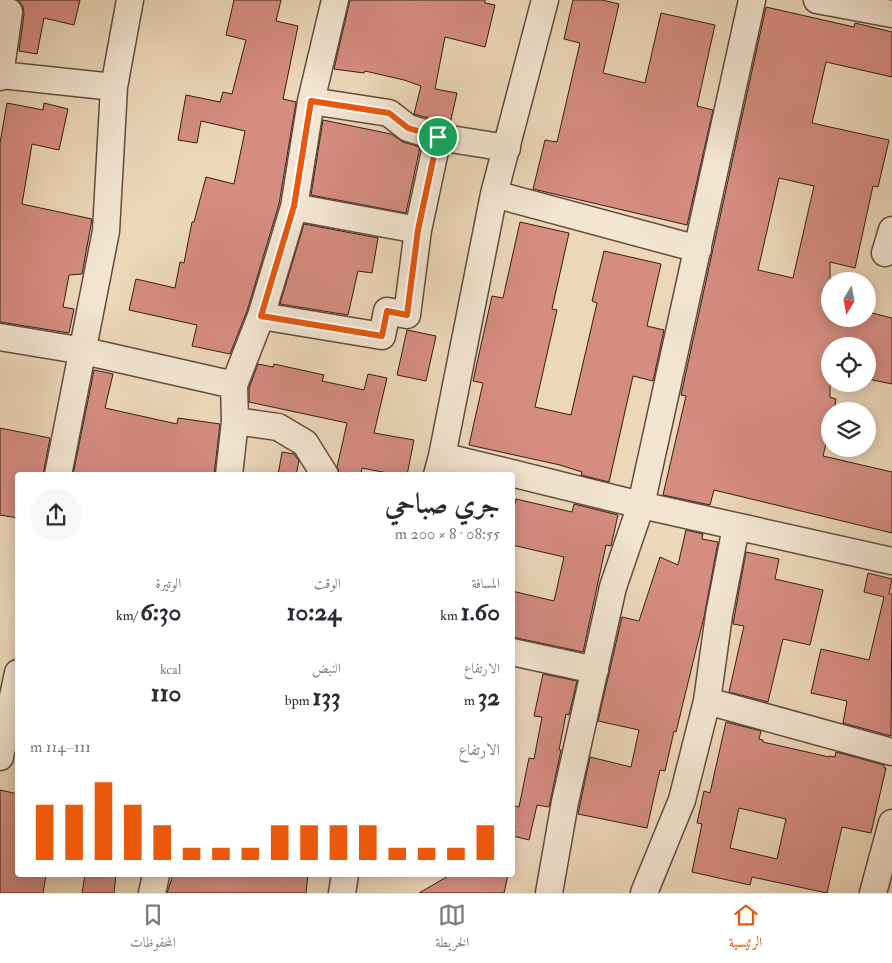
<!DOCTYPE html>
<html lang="ar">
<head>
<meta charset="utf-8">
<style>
  body { margin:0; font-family:"IM FELL Double Pica",Amiri,serif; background:#f7f7f7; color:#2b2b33; direction:rtl; height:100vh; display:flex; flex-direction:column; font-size:19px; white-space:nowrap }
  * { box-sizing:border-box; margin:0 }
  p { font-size:16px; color:#7c7c81 }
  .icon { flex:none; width:28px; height:28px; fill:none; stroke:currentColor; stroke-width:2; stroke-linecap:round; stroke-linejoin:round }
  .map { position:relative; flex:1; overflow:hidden; direction:ltr }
  .panel { position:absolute; left:15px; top:472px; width:500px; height:405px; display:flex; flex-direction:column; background:#fff; border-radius:5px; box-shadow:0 2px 12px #0003; direction:rtl }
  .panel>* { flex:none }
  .needle { width:32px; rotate:190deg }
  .tools { position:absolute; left:821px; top:272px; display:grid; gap:10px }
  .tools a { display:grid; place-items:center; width:55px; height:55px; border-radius:50%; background:#fff; box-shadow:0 2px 12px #0003; font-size:25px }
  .pin { position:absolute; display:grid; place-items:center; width:42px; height:42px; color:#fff; margin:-21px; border:2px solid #fff; border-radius:50%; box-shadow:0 1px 5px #0007 }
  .round { display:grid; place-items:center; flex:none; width:52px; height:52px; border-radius:26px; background:#f7f7f7 }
  .head { display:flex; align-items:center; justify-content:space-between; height:85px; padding:0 15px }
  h1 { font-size:28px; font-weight:700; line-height:38px }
  .stats { display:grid; grid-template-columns:repeat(3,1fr); gap:8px; height:85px; padding:5px 15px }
  .stats div { display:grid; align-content:center }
  .stats b { font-size:25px; font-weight:700 }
  .stats small { font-size:14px; font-weight:400 }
  .stats p { font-size:14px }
  .chart { height:140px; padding:10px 15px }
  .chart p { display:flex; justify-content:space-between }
  .chart svg { width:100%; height:90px; margin-top:5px; stroke:#ea580c; stroke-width:6 }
  .tabs { display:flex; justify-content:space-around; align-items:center; height:70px; border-top:1px solid #e1e1e2; background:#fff; font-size:14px; color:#7c7c81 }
  .tabs a { display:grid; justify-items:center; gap:2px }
  .tabs .on { color:#ea580c }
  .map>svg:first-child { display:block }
  .building { fill:#d58c81; stroke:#331e12; fill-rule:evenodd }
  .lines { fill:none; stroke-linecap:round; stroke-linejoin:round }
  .street-casing { stroke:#614c3c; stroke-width:29 }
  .street { stroke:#f3e5d2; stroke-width:26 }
  .route-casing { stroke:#fff; stroke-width:10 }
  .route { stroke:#ea580c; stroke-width:6 }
</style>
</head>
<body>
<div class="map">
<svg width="892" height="893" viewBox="0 0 892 893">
  <rect width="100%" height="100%" fill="#ecd7b9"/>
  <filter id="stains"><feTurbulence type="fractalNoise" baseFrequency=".004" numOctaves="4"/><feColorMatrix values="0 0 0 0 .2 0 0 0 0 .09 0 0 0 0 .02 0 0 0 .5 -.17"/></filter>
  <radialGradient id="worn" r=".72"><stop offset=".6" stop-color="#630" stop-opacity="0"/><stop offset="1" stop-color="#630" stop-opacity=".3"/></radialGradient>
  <!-- building -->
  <path class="building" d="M18,0h62l-6,25 -30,-7 -7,36 -18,-3 5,-37 -1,-8z
    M234,0h47l-5,21 22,5 -15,73 13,3 -17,102 -32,107 -17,43 -38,-8 5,-21 -68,-15 7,-31 39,9 5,-26 4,1 8,-41h2l12,-45 28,7 11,-53 -44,-10 -4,22 -19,-3 8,-45 34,7 3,-10 9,2 14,-54 -20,-5z
    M350,0h135v3l10,2 -10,42 -40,-10 -10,52 22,4 -7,31 -36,-10 7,-28 -17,-6 -39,-9 -1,2 -30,-4z
    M573,0h29l17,4 -16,69 42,10 16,-70 54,12 -18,81 16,4 -26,115 -154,-36 12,-49 12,2 23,-99 -16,-4z
    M766,7l88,20 1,-4 37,9v45l-66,-15 -14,61 77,17 -11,47 -5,-1 -18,82 -25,-6v57h38v-7l24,6v66l-24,-5v-33h-38v51l6,2 -2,12h-4v16l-7,29 69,16v61l-178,-43 -4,15 -47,-10 23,-99 -5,-1zM779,178l35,8 -21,92 -35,-8z
    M7,103l36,7 1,-7 24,6 -9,41 -27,-6 -10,60 70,15 -10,55 -13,1 -6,32 11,2 -5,24 -69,-11v-179z
    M323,120l68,14 12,8 17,5 -14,66 -95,-18z
    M520,222l49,11 -17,76 5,1 -22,97 36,8 26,-112 -5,-2 12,-50 57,13 -14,62 17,4 -11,51 -20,-5 -24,106 -28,-7 1,-3 -22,-7 -91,-20 14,-62 -10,-2 19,-85 11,2z
    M304,224l74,14 -6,35 -14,-2 -10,44 -68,-11z
    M407,330l29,6 -10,45 -29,-6z
    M258,364l15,3 1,-3 50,11 -2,6 42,9 4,-16 19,4 -13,55 40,7 -7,35h-9l-36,-7 -1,7h-21l-3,-8 10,-44 -98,-21v-14z
    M94,370l19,4 -8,34 72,16 1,-6 42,6 -6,51h-141z
    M0,428l50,10 -7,37h-25v43l-18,-3z
    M282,452l12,2 5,7 -3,14h-18z
    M516,499l56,13 2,-8 44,11 -7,31 -5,-1 -23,107 -71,-15v-46l42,10 10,-44 -52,-12v-29z
    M686,530l17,4 -1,5 16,3 -14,75 -28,115 -2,-1 -9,40 -5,-1 -13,58 -69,-14 12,-57 41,10 8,-37 -41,-9 24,-104 17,4 21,-64 18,8z
    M746,552l33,7 -4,20 48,11 -13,55 -27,-6 -15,63 -39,-10 15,-66 -11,-2z
    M868,573l24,6 -3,15h3l-1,142 -48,-13 4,-22 -36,-8 10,-44 48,11 15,-63 -20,-5z
    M543,674l34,7 -8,34 -3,-1 -7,36h2l-12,57 -12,-2 -8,35 -16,-4 2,-10 -3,-1v-20l7,2 10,-49 5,1 8,-42 -8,-1z
    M726,722l35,9 -2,8 4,1v2l66,15v-1l6,1 1,-5 48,13v3h2l-15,65 -29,-6 -15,66 -75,-16 -2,8 -58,-13 10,-48 -5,-1 7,-32 6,2zM739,808l47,11 -9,40 -47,-11z
    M0,790l18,4v81h28l-3,18h-43z
    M85,875h31l-2,18h-32z
    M173,875h135l-2,18h-139z
    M450,875h58l-4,18h-85z"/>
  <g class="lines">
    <!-- street casing -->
    <g class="street-casing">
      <path id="street" d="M817,0l75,14
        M0,10l9,2 -9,63
        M0,77v-2l114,12
        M311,101l78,12 19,15 30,9 69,11
        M494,194l204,55
        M294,207l124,23
        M885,253l7,-23
        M261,316l121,20 5,-25 20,4 11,-85 20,-93
        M0,337l84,14 150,34
        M235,421l43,6 27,16 20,32
        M442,456l199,49 251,56
        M58,475l48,-244 8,-144 16,-87
        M229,475l6,-54 -1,-36 27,-69 33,-109 17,-106 24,-101
        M437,475l5,-19 52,-262 51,-194
        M512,652l83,18
        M707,701l185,51
        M0,757l18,-84
        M152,893l4,-18
        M342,893l3,-18
        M549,893l16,-91 48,-215 28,-82 111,-505
        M644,893l38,-93 25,-99 12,-86 17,-88
        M873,893l19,-70"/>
    </g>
    <!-- street -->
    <use href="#street" class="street"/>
  </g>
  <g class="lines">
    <!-- route casing -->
    <g class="route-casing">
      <path id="route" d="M311,101l78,12 19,15 30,9 -20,93 -11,85 -20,-4 -5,25 -121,-20 33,-110z"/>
    </g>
    <!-- route -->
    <use href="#route" class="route"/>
  </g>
  <rect width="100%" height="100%" filter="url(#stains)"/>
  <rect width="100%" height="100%" fill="url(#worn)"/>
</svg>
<div class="tools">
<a><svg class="needle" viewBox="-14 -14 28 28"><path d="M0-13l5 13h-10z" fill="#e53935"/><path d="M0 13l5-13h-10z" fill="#7c7c81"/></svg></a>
<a><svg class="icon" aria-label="locate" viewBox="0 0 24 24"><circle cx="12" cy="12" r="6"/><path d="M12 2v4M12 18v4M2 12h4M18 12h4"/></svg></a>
<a><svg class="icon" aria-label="layers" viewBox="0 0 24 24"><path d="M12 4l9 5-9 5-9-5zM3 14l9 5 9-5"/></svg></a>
</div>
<div class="pin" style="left:438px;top:137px;background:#1e9e55"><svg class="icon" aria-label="arrive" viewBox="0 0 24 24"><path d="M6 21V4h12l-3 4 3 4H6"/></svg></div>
<section class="panel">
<div class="head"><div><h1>جري صباحي</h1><p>08:55 · 8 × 200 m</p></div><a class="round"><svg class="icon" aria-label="share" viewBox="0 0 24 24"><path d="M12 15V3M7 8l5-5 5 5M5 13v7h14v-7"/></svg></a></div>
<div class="stats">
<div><p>المسافة</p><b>1.60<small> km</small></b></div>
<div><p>الوقت</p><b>10:24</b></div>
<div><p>الوتيرة</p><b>6:30<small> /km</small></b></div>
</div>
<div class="stats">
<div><p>الارتفاع</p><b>32<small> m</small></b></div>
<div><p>النبض</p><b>133<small> bpm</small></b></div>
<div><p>kcal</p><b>110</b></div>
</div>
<div class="chart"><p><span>الارتفاع</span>111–114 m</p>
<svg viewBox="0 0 160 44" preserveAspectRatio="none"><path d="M5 44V17M15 44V17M25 44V6M35 44V17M45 44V27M55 44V38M65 44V38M75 44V38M85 44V27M95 44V27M105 44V27M115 44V27M125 44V38M135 44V38M145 44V38M155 44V27"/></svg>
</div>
</section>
</div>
<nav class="tabs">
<a class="on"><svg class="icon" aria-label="home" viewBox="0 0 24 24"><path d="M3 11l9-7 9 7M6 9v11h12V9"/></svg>الرئيسية</a>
<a><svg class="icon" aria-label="map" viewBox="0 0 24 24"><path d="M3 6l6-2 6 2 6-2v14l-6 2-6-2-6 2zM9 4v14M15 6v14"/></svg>الخريطة</a>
<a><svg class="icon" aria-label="saved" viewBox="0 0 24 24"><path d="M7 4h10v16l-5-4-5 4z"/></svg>المحفوظات</a>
</nav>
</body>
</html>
